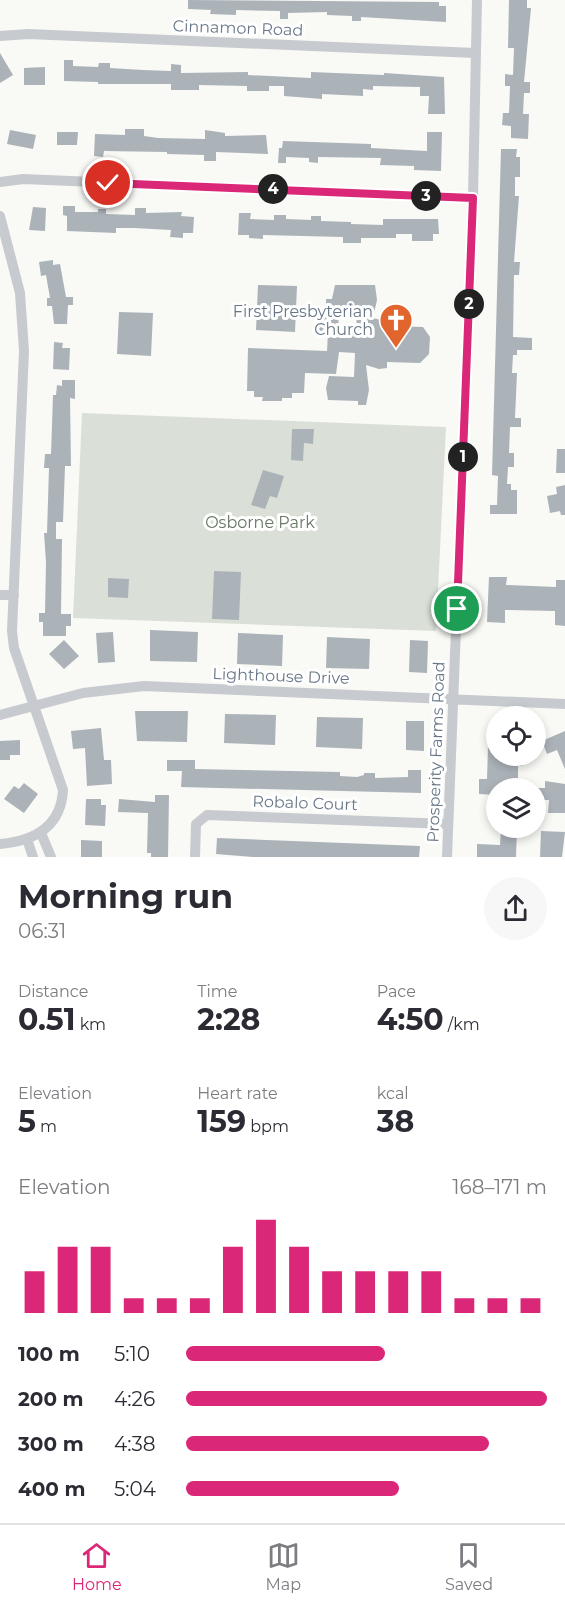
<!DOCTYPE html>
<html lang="en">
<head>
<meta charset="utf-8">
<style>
  body { margin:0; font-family:Montserrat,sans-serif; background:#f7f7f7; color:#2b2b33; height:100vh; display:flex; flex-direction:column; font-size:22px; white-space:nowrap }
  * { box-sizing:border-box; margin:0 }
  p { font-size:20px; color:#7c7c81 }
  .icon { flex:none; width:33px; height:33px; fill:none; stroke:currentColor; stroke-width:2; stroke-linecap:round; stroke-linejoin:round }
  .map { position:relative; height:857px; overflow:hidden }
  .panel { display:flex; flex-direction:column; background:#fff; flex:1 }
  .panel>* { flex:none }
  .controls { position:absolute; left:486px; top:706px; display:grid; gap:12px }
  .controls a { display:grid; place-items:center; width:60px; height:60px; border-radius:50%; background:#fff; box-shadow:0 3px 9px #0003; font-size:30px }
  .pin { position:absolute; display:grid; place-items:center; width:51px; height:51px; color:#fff; margin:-26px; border:3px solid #fff; border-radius:50%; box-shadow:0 2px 6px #0007 }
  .km { position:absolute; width:30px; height:30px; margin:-15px; border-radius:50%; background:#222; color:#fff; font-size:16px; line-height:30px; text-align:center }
  .round { display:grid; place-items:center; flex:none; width:63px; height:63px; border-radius:32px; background:#f7f7f7 }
  .overview { display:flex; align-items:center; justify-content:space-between; height:102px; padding:0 18px }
  h1 { font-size:33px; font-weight:700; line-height:45px }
  .figures { display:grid; grid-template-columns:repeat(3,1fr); gap:9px; height:102px; padding:6px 18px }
  .figures div { display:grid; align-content:center }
  .figures b { font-size:30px; font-weight:700 }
  .figures small { font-size:16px; font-weight:400 }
  .figures p { font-size:16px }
  .chart { height:168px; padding:12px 18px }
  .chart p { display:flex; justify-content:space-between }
  .chart svg { width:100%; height:108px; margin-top:6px; stroke:#db2777; stroke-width:6 }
  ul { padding:0 18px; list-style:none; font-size:20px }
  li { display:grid; grid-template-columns:96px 72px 1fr; align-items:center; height:45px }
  li i { height:15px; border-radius:8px; background:#db2777 }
  .tabs { display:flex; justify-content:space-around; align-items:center; height:84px; border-top:2px solid #e1e1e2; background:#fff; font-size:16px; color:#7c7c81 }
  .tabs a { display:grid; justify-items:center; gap:3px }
  .tabs .active { color:#db2777 }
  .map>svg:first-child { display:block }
  .green { fill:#dae0d7 }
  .building { fill:#abb3b9; fill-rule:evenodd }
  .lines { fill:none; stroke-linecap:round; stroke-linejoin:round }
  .minor { stroke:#c7cace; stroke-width:10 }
  .route-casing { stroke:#fff; stroke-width:12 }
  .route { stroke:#db2777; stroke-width:8 }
  .labels { text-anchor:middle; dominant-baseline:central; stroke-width:6; stroke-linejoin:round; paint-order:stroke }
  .street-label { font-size:16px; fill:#687787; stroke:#fff }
  .poi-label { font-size:16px; fill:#687787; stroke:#fff; text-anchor:end }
  .park-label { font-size:16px; fill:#667963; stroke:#fff }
</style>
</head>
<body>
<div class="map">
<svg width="565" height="857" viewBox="0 0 565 857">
  <rect width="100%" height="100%" fill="#f9f9f6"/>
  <!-- green -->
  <path class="green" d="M82,413l364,14 -10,204 -363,-13z"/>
  <!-- building -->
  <path class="building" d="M188,0l251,2v4h7v16l-85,-5v4h-9v-5l-25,-1v-3l-39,1v6h-8v-8l-44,-1v5l-26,-1 1,-4 -23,-1z
    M509,0h18v8h4l-7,74h6v11h-6l-1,21h6l-1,25 -17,-1v-12l-9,-1 1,-12h6l1,-27h-5v-12l8,1 1,-27h-6z
    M0,53l13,22 -13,8z
    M64,60h9v6l25,1 1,-4h11v5l33,2 28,1v-7l10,1v8l67,-1v3l63,3v-6l73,3v-2l60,4 1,37h-17l1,-18h-9v-9l-47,-1v4l-10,-1v7l-41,-2v5l-38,-3v-10h-15v5h-22v-5l-48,-1v5h-28v-6h-73v-2l-34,-1z
    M45,67v18h-21v-17z
    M125,129h19v7l14,2 47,1v-9l20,3v3l41,-1 2,19 -52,-2v9h-12v-6l-37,-1v-2l-63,-1 -1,6 -9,-1 1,-22 30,1z
    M10,130l26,5 -3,14 -26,-5z
    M57,132h21l-1,13h-20z
    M427,132h15l-1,39 -27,-1v-4l-34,-1 1,-7 -63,-1v6l-9,-1v-4l-23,-1v6h-8l1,-15h3l1,-7 88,3v4l56,3z
    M501,149h16l-1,8h4v20h-5v19h4l-5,66h6l-1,13h-5l-1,62 19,1v12h-15v5h-4l-1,18h5l-2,45h6v9h-11l-1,26h5v14h-6l-1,17h4v6h6v24h-27v-9h7l1,-29 -6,-1z
    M63,206h12v6h23v-3h8v5l29,1v-7h11v5l36,-1 -1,4 13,1 -1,16h-10v5l-13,-1 1,-7 -37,-2h-18v5l-49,-2v-15l-4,-1z
    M33,207l13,1 -1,23 -16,-1z
    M239,213h12l-1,6 24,1v-5h12v4l25,1v-4h10v5l30,1v2l32,1v-6h55l1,15h-6v7h-21v-7h-16v4h-35v5h-18v-6l-80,-2v4l-14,-1v-3h-11z
    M53,260v5l7,-1 6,33h7v8h-5l-1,19h-13l-2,-18h-5v-8h3l-4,-23 -5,1 -2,-14z
    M258,285l39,1 -2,46 -39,-2z
    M335,285h40l2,15 -4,18 16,4 -1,4 35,1 7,10 -1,17 -9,9 -33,-1v6l-8,1 -13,-4 3,25 -3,15h-8v-4l-30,-1 -2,-12 3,-12 25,1 1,-24 -16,-1 -3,22 -31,-1 -1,20h-12v5h-10v3h-20l1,-4h-9v-6h-7l1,-43 79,3 1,-18h-13v-10h4l1,-13h6v-11h6zM338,312h19l-1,21 -17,-1z
    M119,312l34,1 -2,43 -34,-2z
    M54,342l9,1 -1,5h8l-1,22 -16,-1z
    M62,380h13v19l-5,-1 1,68h-6l-2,56h-7v17h6l-1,75h10v12h-5v10h-23v-14h-4v-9h6l1,-51 -2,-29h3l2,-65h-5l1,-14h6l2,-59h3l1,-10 5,1z
    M292,429h22l-1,15 -9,-1 -1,18 -12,-1z
    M557,449h8v24h-9z
    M263,470l21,6 -7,22 -7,-2 -5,13 -14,-4z
    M565,485v30h-4l-1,-4 -10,2 -3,-17 10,-2 -1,-7z
    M214,571l27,1 -2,48 -27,-1z
    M489,577h18l-1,8 50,2v-7h9v46l-10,-1v-14l-50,-1v13l-18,-1z
    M108,578l21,1 -1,19 -20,-1z
    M150,630l48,2 -1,30 -47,-1z
    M113,632l2,30 -17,1 -2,-30z
    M238,633l45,2 -1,31 -45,-2z
    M327,637l43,2 -1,30 -43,-1z
    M64,640l15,16 -15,13 -15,-15z
    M410,640l18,1 -1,32 -18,-1z
    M135,711h53l-1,31 -50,-1z
    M225,714l51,1 -1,30 -51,-2z
    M317,717l46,1 -1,31 -46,-2z
    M406,721h18v30l-18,-1z
    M101,728l3,32h7l1,24 -25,2 -2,-38 -12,1 -2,-18z
    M565,731v38l-8,-19 -10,4 -5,-13z
    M20,740v15h-10v5h-10v-19z
    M488,747l8,1v8h27v10h-5v23h-22v6l-17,-1v-15h8z
    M167,760h28v9l145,3v4l17,1 7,-2v-2h11v5l33,-1v-7h13v23l-240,-6 1,-16h-15z
    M545,781l20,3v29h-17l1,-13h-12l1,-12h7z
    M24,783l14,11 -14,19 -20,-14 10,-13 5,3z
    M155,795h14l-1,62h-17v-4h-4l1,-40 -30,-1 1,-13 36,3z
    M86,799h15v6h5l-1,21 -20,-1z
    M501,828h16l-1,29h-39v-13l23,1z
    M541,831l24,1 -3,25h-22z
    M217,838l203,8 -1,11h-166l-37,-3z
    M81,840l21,1v16h-21z"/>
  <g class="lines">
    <!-- minor -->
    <path class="minor" d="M0,36l28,-2 447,19
      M0,182l23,-3 450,19
      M0,216l20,77 4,58 -12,280 2,17 49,142c-2,37 -29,51 -63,54
      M0,595h14
      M0,715l83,-22 61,-7 421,18
      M41,833l10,24
      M27,839l6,18
      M195,857l1,-33 11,-9 241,9
      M447,857l26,-659 4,-198"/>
  </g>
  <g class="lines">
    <!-- route casing -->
    <g class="route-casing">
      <path id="route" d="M108,183l365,15 -16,411"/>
    </g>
    <!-- route -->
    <use href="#route" class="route"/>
  </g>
  <!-- icons -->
  <defs>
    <g id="church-pin" transform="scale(1.725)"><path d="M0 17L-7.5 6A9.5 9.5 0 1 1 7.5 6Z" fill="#e1662e" stroke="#fff"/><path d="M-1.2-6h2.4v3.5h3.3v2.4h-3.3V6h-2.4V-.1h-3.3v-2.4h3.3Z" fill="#fff"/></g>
  </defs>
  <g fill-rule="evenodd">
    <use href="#church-pin" x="396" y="320"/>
  </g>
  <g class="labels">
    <!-- street labels -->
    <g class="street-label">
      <text transform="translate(238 28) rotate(2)">Cinnamon Road</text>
      <text transform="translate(281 676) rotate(2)">Lighthouse Drive</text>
      <text transform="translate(436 752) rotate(-88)">Prosperity Farms Road</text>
      <text transform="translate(305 803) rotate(2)">Robalo Court</text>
    </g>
    <!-- poi labels -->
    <g class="poi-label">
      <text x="373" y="311">First Presbyterian<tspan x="373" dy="18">Church</tspan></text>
    </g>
    <!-- park labels -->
    <g class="park-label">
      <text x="260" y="522">Osborne Park</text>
    </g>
  </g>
</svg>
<div class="controls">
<a><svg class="icon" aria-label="locate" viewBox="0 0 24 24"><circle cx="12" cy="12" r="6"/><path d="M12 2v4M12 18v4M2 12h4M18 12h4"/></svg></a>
<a><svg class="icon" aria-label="layers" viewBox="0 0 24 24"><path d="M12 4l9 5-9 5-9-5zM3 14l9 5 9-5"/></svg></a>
</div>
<div class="pin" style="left:457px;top:609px;background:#1e9e55"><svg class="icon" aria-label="arrive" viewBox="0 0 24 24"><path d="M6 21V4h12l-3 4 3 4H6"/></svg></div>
<div class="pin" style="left:108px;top:183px;background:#d93025"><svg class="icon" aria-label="check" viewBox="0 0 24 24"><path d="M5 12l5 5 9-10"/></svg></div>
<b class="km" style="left:463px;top:457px">1</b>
<b class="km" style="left:469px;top:304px">2</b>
<b class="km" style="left:426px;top:196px">3</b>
<b class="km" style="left:273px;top:189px">4</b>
</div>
<section class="panel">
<div class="overview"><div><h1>Morning run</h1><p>06:31</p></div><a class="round"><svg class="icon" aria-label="share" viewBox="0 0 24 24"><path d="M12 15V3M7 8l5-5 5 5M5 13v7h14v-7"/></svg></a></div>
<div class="figures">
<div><p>Distance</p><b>0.51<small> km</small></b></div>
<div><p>Time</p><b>2:28</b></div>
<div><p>Pace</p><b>4:50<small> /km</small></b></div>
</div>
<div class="figures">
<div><p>Elevation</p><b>5<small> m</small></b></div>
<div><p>Heart rate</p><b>159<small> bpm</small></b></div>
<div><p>kcal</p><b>38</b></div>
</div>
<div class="chart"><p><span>Elevation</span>168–171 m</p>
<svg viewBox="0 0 160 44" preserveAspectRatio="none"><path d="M5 44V27M15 44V17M25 44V17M35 44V38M45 44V38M55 44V38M65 44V17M75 44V6M85 44V17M95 44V27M105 44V27M115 44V27M125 44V27M135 44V38M145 44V38M155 44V38"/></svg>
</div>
<ul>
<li><b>100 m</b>5:10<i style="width:55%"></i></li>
<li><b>200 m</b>4:26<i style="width:100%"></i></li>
<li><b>300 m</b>4:38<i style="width:84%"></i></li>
<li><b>400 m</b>5:04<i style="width:59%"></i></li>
</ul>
</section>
<nav class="tabs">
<a class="active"><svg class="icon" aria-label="home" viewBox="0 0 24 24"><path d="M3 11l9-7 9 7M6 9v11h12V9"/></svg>Home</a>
<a><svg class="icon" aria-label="map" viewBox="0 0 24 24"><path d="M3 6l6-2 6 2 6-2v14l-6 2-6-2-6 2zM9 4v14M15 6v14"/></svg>Map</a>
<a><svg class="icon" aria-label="saved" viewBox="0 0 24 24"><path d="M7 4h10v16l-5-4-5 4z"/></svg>Saved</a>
</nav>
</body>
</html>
